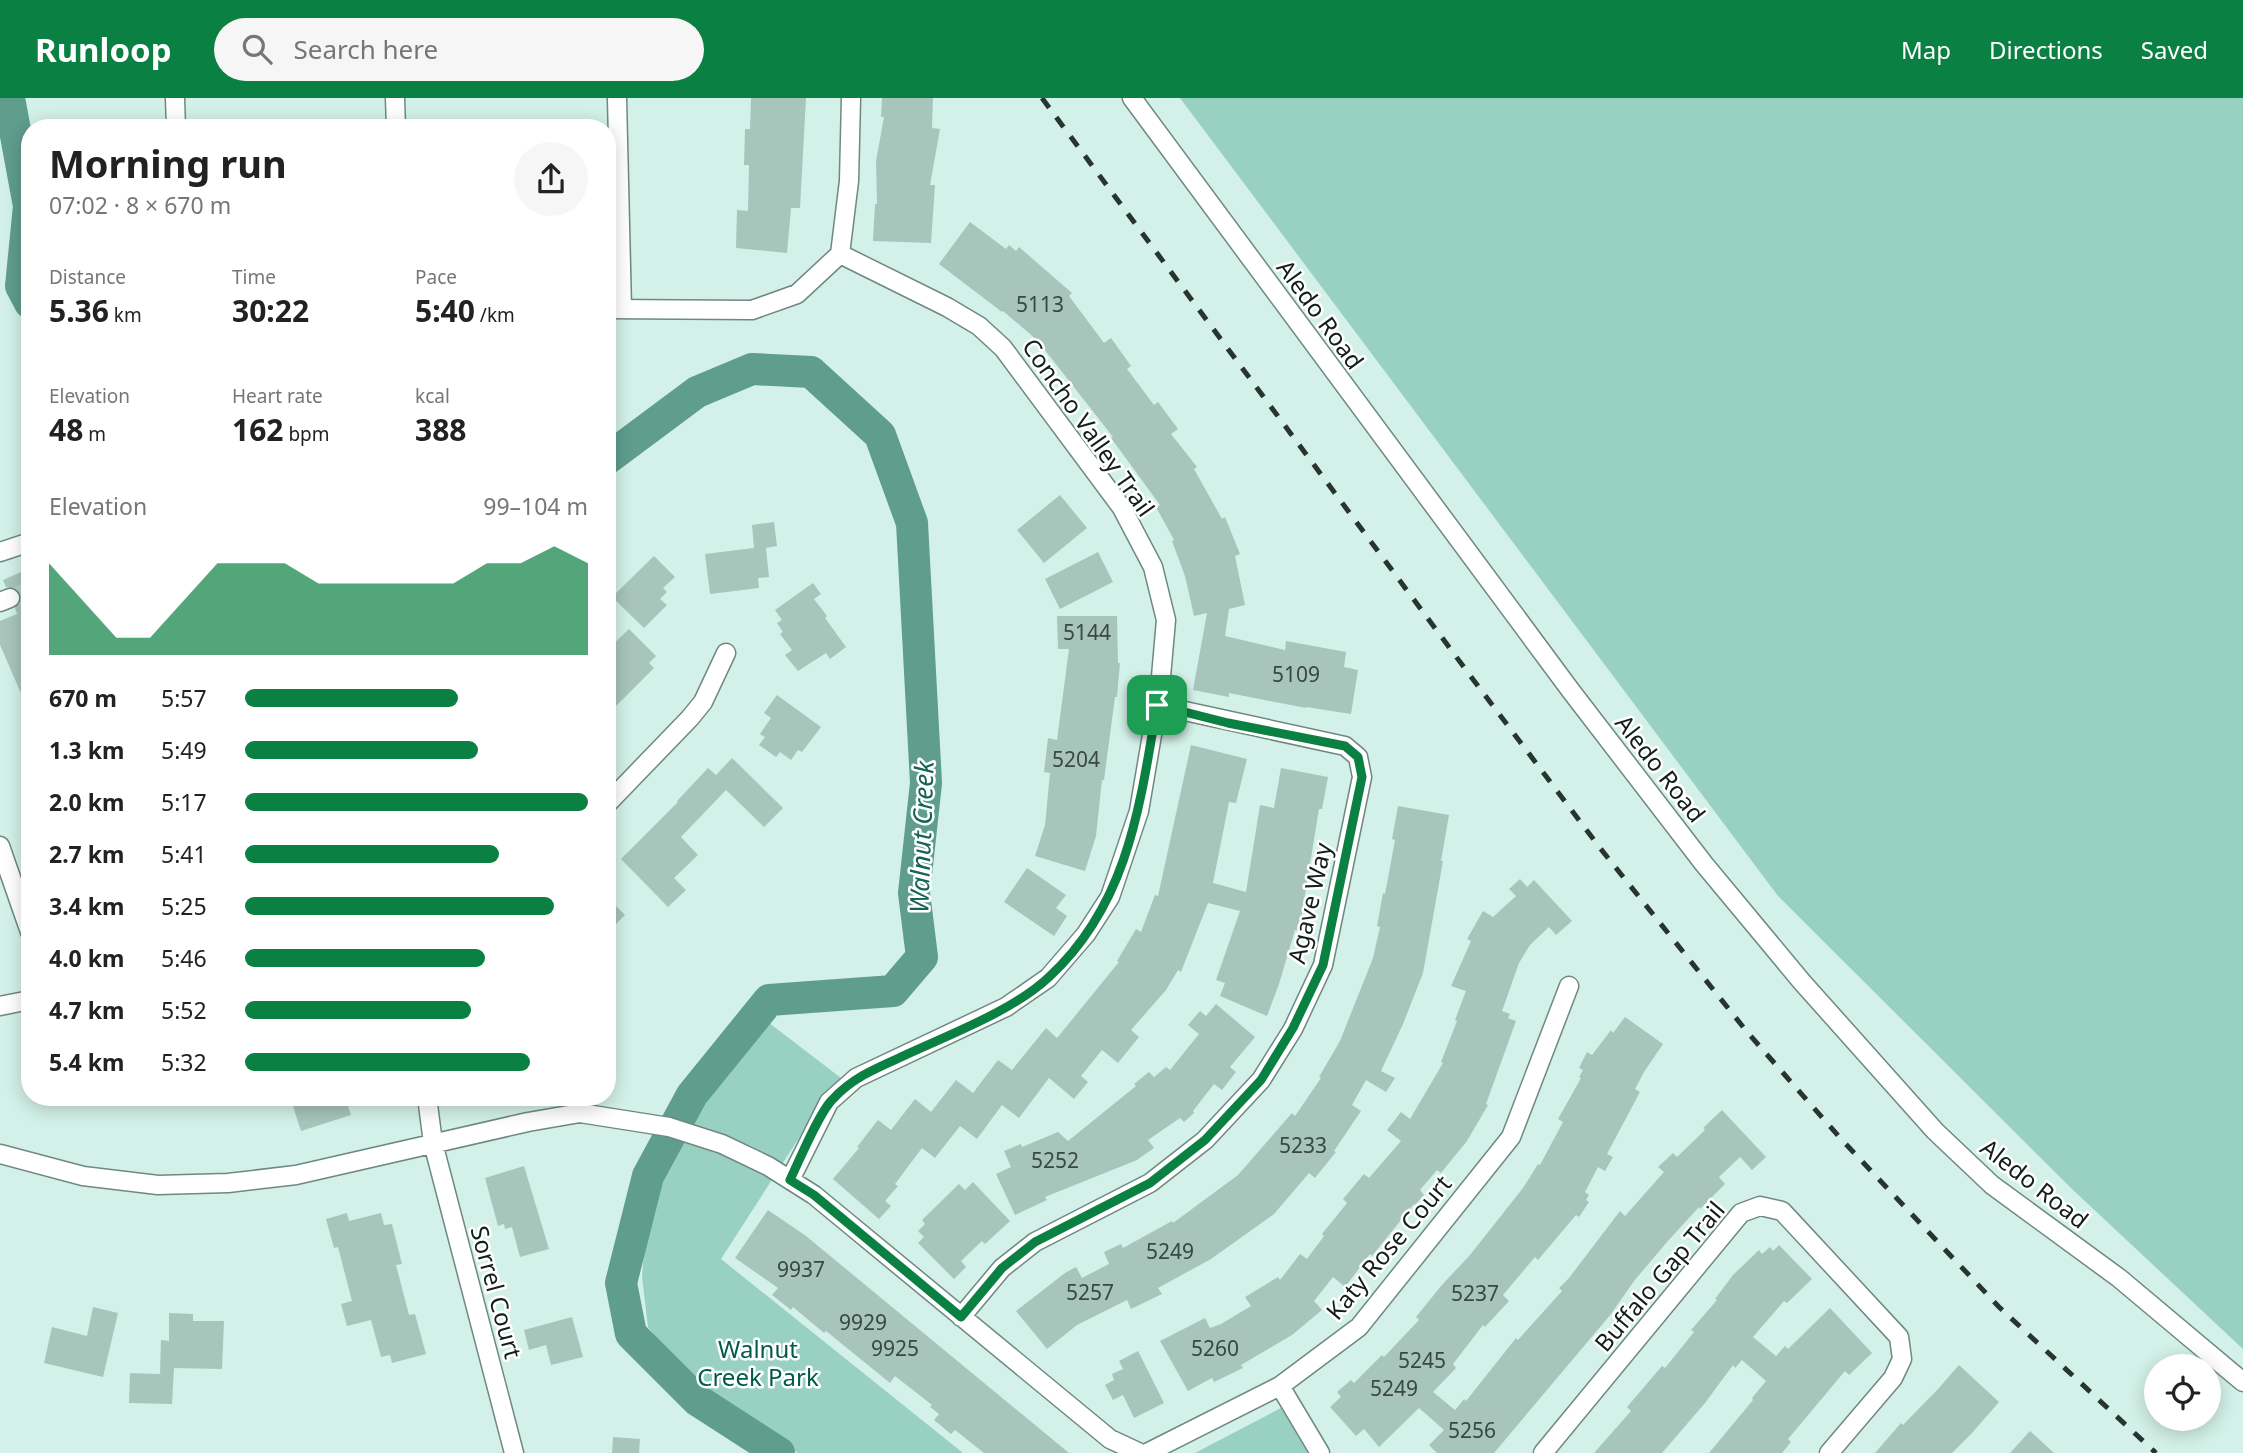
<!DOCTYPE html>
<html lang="en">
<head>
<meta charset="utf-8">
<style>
  body { margin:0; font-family:"Noto Sans",sans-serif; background:#f6f6f6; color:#222; height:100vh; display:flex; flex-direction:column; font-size:26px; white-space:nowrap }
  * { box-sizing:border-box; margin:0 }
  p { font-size:23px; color:#767676 }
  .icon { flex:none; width:38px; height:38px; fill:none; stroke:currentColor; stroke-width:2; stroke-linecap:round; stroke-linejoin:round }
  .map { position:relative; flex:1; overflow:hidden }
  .details { position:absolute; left:21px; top:21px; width:595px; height:987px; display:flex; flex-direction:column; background:#fff; border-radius:28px; box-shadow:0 4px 18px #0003 }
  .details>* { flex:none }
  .buttons { position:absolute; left:2144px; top:1256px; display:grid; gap:14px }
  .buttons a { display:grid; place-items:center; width:77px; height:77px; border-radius:50%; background:#fff; box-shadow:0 4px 18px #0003; font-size:35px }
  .pin { position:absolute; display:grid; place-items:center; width:60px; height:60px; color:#fff; margin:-30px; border-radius:14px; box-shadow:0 4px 10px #0006 }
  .round { display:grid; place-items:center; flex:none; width:74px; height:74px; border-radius:37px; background:#f6f6f6 }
  .summary { display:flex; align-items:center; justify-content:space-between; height:119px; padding:0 28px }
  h1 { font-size:38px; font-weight:700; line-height:52px }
  .stats { display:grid; grid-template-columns:repeat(3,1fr); gap:10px; height:119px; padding:7px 28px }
  .stats div { display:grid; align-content:center }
  .stats b { font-size:30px; font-weight:700 }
  .stats small { font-size:19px; font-weight:400 }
  .stats p { font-size:19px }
  .chart { height:196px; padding:14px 28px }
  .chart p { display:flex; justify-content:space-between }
  .chart svg { width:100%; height:126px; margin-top:7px; fill:#0b8043; opacity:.7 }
  ul { padding:0 28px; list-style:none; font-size:23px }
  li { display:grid; grid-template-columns:112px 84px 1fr; align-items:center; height:52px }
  li i { height:18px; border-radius:9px; background:#0b8043 }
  header { display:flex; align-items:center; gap:42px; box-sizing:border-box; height:98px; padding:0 35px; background:#0b8043; color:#fff }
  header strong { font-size:33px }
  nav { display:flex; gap:38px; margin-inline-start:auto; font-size:24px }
  .search { width:490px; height:63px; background:#f6f6f6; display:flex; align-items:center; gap:18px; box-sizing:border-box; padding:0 24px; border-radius:38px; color:#767676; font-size:26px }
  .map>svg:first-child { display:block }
  .green { fill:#98d0c1 }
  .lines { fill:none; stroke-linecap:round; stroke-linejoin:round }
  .river { stroke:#5f9d8d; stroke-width:32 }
  .building { fill:#a8c5bc }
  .minor-tunnel { stroke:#b6d1c9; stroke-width:18; stroke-dasharray:18 9; stroke-linecap:butt }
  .minor-casing { stroke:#6e8981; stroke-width:21 }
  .minor { stroke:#fff; stroke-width:18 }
  .rail { stroke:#273430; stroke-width:5; stroke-dasharray:12 12; stroke-linecap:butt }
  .route-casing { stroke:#fff; stroke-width:14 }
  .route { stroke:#0b8043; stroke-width:9 }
  .labels { text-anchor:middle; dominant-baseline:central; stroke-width:5; stroke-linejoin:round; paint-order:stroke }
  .number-label { font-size:21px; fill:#384843 }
  .street-label { font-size:24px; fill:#131e1b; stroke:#fff }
  .park-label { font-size:24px; fill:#005a4b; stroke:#fff }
  .water-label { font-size:26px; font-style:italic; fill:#126454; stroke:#fff }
</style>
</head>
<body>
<header>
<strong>Runloop</strong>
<div class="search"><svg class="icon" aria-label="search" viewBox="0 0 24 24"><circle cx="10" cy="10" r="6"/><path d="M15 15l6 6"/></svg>Search here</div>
<nav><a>Map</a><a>Directions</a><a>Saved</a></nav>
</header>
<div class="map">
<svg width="2243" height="1355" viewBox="0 0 2243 1355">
  <rect width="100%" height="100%" fill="#d3f1e8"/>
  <!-- green -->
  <path class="green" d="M1180,0h1063v1251l-171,-160 -294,-293z
    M764,921l77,59 -10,10 -110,171 242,194h-165l-69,-43 -46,-37 -35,-46 -6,-50 4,-50 13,-44 72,-123z
    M1281,1310l27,45h-113z"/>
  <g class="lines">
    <!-- river -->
    <path class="river" d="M9,0l20,108 -8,80 9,17
      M607,361l90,-67 55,-23 59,3 69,63 32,88 14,260 -12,110 8,64 -29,34 -124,9 -77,95 -44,81 -27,107 10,51 66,66 82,53"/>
  </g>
  <!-- building -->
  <path class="building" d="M751,0h55l-6,110h-9l-4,45 -51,-5 1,-38 11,1 1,-46h-5l1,-36h5z
    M882,0h51l-1,30 8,1 -10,56h5l-4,58 -58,-2 2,-37h2l-1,-43 8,-44h-3z
    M970,124l36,27 3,-4 7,6 3,-4 53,46 -3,3 35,47 7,-5 20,28 -4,3 27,36 4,-3 20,27 -7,5 26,33 -3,2 28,50 3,-2 15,37 -5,2 10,49 -16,4 -4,27 60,14 1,-9 60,11 -2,15 14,3 -7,44 -45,-7v1l-77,-15v4l-36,-7 14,-77 -13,3 -9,-40 -13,-35 2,-1 -18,-33 4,-2 -49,-67 2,-1 -76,-97 -34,-29 -1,1 -63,-48z
    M1060,397l27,33 -43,35 -27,-33z
    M774,424l3,24 -11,2 3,29 -11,1 1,10 -49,6 -5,-40 49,-6 -2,-23z
    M1098,454l15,30 -53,27 -15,-30z
    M654,458l21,21 -12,11 4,4 -7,7 7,6 -23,23 -32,-31z
    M30,470v146l-30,-69v-24l17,-7 -2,-6 6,-9 -3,-9 -12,-3 -3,-7z
    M813,485l8,11 -7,5 13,17 -2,2 21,29 -16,12 -4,-6 -28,18 -13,-16 7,-5 -12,-16 3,-2 -6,-9 5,-3 -7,-10z
    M1057,518h60l1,47h2l-3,34h-2l-11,83h-2l-6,56 -11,35 -50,-15 10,-31 5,-52 -6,-1 4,-34 9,2 12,-91h-11z
    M629,531l27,27 -7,7 5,5 -38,38 -9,-8v-48z
    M777,597l44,32 -19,25 -4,-2 -7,10 -11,-8 -4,5 -17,-12 6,-8 -5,-3 11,-16 -7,-5z
    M1191,647l56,14 -11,44 -7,-1 -16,81 33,9 14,-87 14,3 7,-40 47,9 -6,32h-3l-20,122 -4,-1 -16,54 -12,32 -47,-20 5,-13 -9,-3 24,-69 -32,-8 -27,69 -3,-2 -12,20 -35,40 8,7 -21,26 -16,-13 -21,26 7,6 -14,17 -25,-21 -30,40 -17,-13 -25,34 -17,-13 -25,32 -13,-10 -27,36 3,2 -13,15 6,5 -12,13 -46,-40 26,-31 -2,-1 21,-27 13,10 24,-31 16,13 25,-32 17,13 25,-33 14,10 34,-42 11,10 62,-76 -2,-1 19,-32 5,3 14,-37 3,1z
    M732,660l51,50 -19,19 -38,-37 -45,47 17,18 -24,23 12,12 -18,17 -47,-48 57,-57 -1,-1 31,-33 8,7z
    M1398,708l51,9 -8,46h2l-20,112 -20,51 -22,47 14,7 -9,14 -20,-12 -14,25 9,6 -27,40 2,1 -21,26 -6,-5 -35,41 -63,45 -53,29 4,6 -31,15 -4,-9 -50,25 -30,24 -31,-38 49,-38 11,-6 6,11 27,-14 -5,-12 17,-8 2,4 49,-27 1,2 65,-48 54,-62 3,3 26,-38 -2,-1 21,-36 33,-83 7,-31 -3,-1 6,-33 2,1 10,-54 -3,-1z
    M1027,770l39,27 -10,13 11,8 -13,20 -50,-34z
    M1520,781l7,8 7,-7 38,41 -16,14 -7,-8 -19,18 -11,18 -17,48 8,3 -2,4 8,3 -30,83 2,1 -21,36 -26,32 -4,-3 -17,20 4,5 -9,10 -1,-1 -42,52 -2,-2 -25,33 -12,-10 -19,24 8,9 -30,25 -51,30 2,3 -29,14 -2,-4 -24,13 -28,-50 45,-23 5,10 11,-4 30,-18 -6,-9 33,-20 2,3 20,-26 7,5 17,-23 -2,-2 25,-31 -4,-4 21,-25 5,4 32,-37 -14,-11 14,-18 9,7 33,-56 -2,-1 16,-41 -2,-1 11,-29 -15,-5 20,-45 -4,-2 16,-28 10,6 23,-21 -7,-7z
    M607,799l18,18 -18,18z
    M1216,906l39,33 -25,30 6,5 -14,18 -8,-6 -21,27 1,2 -10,9 -4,-4 -32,22 6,8 -17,12 -92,37 2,3 -32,15 -19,-41 15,-7 -7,-16 17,-7 1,3 36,-15 10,9 68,-55 -2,-2 15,-12 5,5 12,-10 4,3 29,-36 -11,-9 12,-14 6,5z
    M1625,919l38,27 -19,28 -9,17 5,3 -33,62 6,3 -8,14 -7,-4 -13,25 4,3 -3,5 3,2 -10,15 -3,-2 -38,45 -3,-3 -32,38 6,6 -24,26 -2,-2 -30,39 3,4 -23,24 22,18 9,-11 2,2 50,-63 2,2 44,-49 -3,-3 10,-10 51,-67 5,5 39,-44 -6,-5 15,-14 4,4 28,-27 -2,-2 19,-18 44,47 -14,13 -12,-13 -21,20 6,7 -25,25 -1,-2 -32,35 -33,39 -23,33 -117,139h-57l-8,-8 15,-15 -25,-22 -40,39 -15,-18 -8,7 -26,-29 11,-10 -4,-5 14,-12 3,3 28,-28 2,2 35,-37 -3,-3 25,-31 29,-31 53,-67 15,-24 2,1 23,-43 -5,-3 23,-41 -2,-1 4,-7 -4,-2 8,-16 5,3 19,-25 2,3z
    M290,999h55l6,18 -50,16z
    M524,1068l25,83 -29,8 -8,-30 -7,2 -1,-5 -6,2 -13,-48z
    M973,1084l37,39 -25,23 -3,-3 -21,20 5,6 -12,12 -36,-36 6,-6 -6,-6 7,-7 -3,-4 37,-36 6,6z
    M768,1112l38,26 263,217h-85l-29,-23 -4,4 -17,-14 5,-6 -9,-7 2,-2 -37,-29 -5,7 -64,-52 -2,2 -31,-26 -2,3 -19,-15 6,-7 -43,-30z
    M347,1115l2,8 32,-8 3,12 8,-1 10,40 -6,1 13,50 6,-1 11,40 -34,9 -2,-8 -9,2 -10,-37 -24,6 -6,-22 11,-3 -14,-54 -4,1 -8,-29z
    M1779,1147l33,34 -25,24 -3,-2 -31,36 23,19 9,-10 3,3 42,-41 42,45 -23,22 -4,-4 -57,68 3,3 -9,11h-73l44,-53 -1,-2 14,-17 -24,-21 -7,8 -2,-3 -28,38 -43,50h-68l37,-42 -4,-4 35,-41 3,2 29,-36 -3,-2 26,-30 -2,-1 18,-24 26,-25 3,4 8,-7 3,4z
    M93,1209l25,6 -15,64 -59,-14 8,-36 35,9z
    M169,1215l24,1v7h31l-2,48 -48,-1 -2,36 -43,-1 1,-30 30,1 1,-34 8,1z
    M572,1219l11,40 -32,8 -5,-20 -17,5 -5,-20z
    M1138,1253l26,52 -30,15 -11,-23 -10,5 -8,-15 9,-5 -2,-6 11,-5 -4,-8z
    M1959,1267l40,37 -27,31 -20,20h-77l26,-30 2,2 35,-36z
    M2030,1333l24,22h-44z
    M613,1339l27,2 -1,14h-27z"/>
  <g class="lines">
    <!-- minor-tunnel -->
    <path class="minor-tunnel" d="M10,500l20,-7"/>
    <!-- minor casing -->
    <g class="minor-casing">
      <path id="minor" d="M175,0l1,30
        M395,0l1,30
        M617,0l5,211
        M1132,0l439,593 133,173 98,118 133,149 57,54 127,93 124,104
        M607,211l145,1 45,-16 43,-40 9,-73 2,-83
        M0,454l30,-10
        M0,504l10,-4
        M607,706l83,-86 13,-16 23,-49
        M0,748l30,86
        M0,908l30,-6
        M427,999l6,46 81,310
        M0,1056l83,22 75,9 70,-2 68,-8 232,-53 52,-9 89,14 53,17 46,22 46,29 296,244 30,14
        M790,1082l39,-78 27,-24 150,-71 42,-29 38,-44 24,-37 29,-86 21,-123 6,-68 -13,-53 -31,-59 -119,-160 -24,-22 -32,-19 -107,-53
        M961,1219l41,-49 33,-26 115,-59 55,-43 56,-60 32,-51 30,-64 39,-188 -4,-20 -13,-11 -188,-41
        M1280,1288l40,67
        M1147,1355l133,-67 79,-59 152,-190 58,-151
        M1543,1355l198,-240 19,-7 22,5 117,126 3,22 -9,19 -64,75"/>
    </g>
    <!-- minor -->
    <use href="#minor" class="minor"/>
    <!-- rail -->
    <path class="rail" d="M1042,0l427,576 131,174 148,185 94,107 157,167 157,146"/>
  </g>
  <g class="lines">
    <!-- route casing -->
    <g class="route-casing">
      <path id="route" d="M1157,607l71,18 117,23 13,11 4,20 -39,188 -30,63 -32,52 -56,60 -55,43 -115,59 -33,26 -41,49 -147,-122 -24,-15c9,-19 29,-67 42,-80 19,-21 42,-31 67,-42 46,-22 113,-46 150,-81 79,-73 91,-171 108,-272z"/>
    </g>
    <!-- route -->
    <use href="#route" class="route"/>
  </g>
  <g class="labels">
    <!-- number labels -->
    <g class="number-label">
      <text x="1040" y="206">5113</text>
      <text x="1087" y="534">5144</text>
      <text x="1296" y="576">5109</text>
      <text x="1076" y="661">5204</text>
      <text x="1303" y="1047">5233</text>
      <text x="1055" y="1062">5252</text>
      <text x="1170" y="1153">5249</text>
      <text x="801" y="1171">9937</text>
      <text x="1090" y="1194">5257</text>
      <text x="1475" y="1195">5237</text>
      <text x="863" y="1224">9929</text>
      <text x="895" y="1250">9925</text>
      <text x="1215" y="1250">5260</text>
      <text x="1422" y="1262">5245</text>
      <text x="1394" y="1290">5249</text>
      <text x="1472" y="1332">5256</text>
    </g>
    <!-- street labels -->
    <g class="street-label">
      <text transform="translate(1321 216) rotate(54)">Aledo Road</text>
      <text transform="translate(1089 329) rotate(55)">Concho Valley Trail</text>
      <text transform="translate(1661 670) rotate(52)">Aledo Road</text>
      <text transform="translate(1309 805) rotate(-77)">Agave Way</text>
      <text transform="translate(2035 1085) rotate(38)">Aledo Road</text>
      <text transform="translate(1388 1149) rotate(-50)">Katy Rose Court</text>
      <text transform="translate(1659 1178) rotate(-50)">Buffalo Gap Trail</text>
      <text transform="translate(497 1194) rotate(75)">Sorrel Court</text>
    </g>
    <!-- park labels -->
    <g class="park-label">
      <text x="758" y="1250">Walnut<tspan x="758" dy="28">Creek Park</tspan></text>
    </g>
    <!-- water labels -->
    <g class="water-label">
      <text transform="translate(921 739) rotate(-88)">Walnut Creek</text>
    </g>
  </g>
</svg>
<div class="buttons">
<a><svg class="icon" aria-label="locate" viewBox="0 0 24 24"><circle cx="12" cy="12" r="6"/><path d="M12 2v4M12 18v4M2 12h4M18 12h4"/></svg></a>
</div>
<div class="pin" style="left:1157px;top:607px;background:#1e9e55"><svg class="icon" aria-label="arrive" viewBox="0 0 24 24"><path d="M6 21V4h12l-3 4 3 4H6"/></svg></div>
<section class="details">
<div class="summary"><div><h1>Morning run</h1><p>07:02 · 8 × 670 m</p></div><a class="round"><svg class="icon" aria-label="share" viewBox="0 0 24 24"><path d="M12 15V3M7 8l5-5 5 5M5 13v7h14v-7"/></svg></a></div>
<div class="stats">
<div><p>Distance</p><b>5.36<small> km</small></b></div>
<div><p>Time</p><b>30:22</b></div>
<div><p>Pace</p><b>5:40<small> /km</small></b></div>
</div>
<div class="stats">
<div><p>Elevation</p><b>48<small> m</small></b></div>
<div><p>Heart rate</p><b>162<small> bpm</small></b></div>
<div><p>kcal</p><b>388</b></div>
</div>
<div class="chart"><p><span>Elevation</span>99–104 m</p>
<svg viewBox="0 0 160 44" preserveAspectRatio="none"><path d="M0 44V12L10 25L20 38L30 38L40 25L50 12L60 12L70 12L80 19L90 19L100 19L110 19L120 19L130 12L140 12L150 6L160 12V44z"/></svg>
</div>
<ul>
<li><b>670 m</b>5:57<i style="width:62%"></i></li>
<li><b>1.3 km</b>5:49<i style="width:68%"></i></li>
<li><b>2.0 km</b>5:17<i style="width:100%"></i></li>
<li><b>2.7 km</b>5:41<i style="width:74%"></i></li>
<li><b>3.4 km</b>5:25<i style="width:90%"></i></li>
<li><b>4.0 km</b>5:46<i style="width:70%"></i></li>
<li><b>4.7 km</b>5:52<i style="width:66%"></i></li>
<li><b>5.4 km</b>5:32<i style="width:83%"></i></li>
</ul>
</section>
</div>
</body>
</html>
